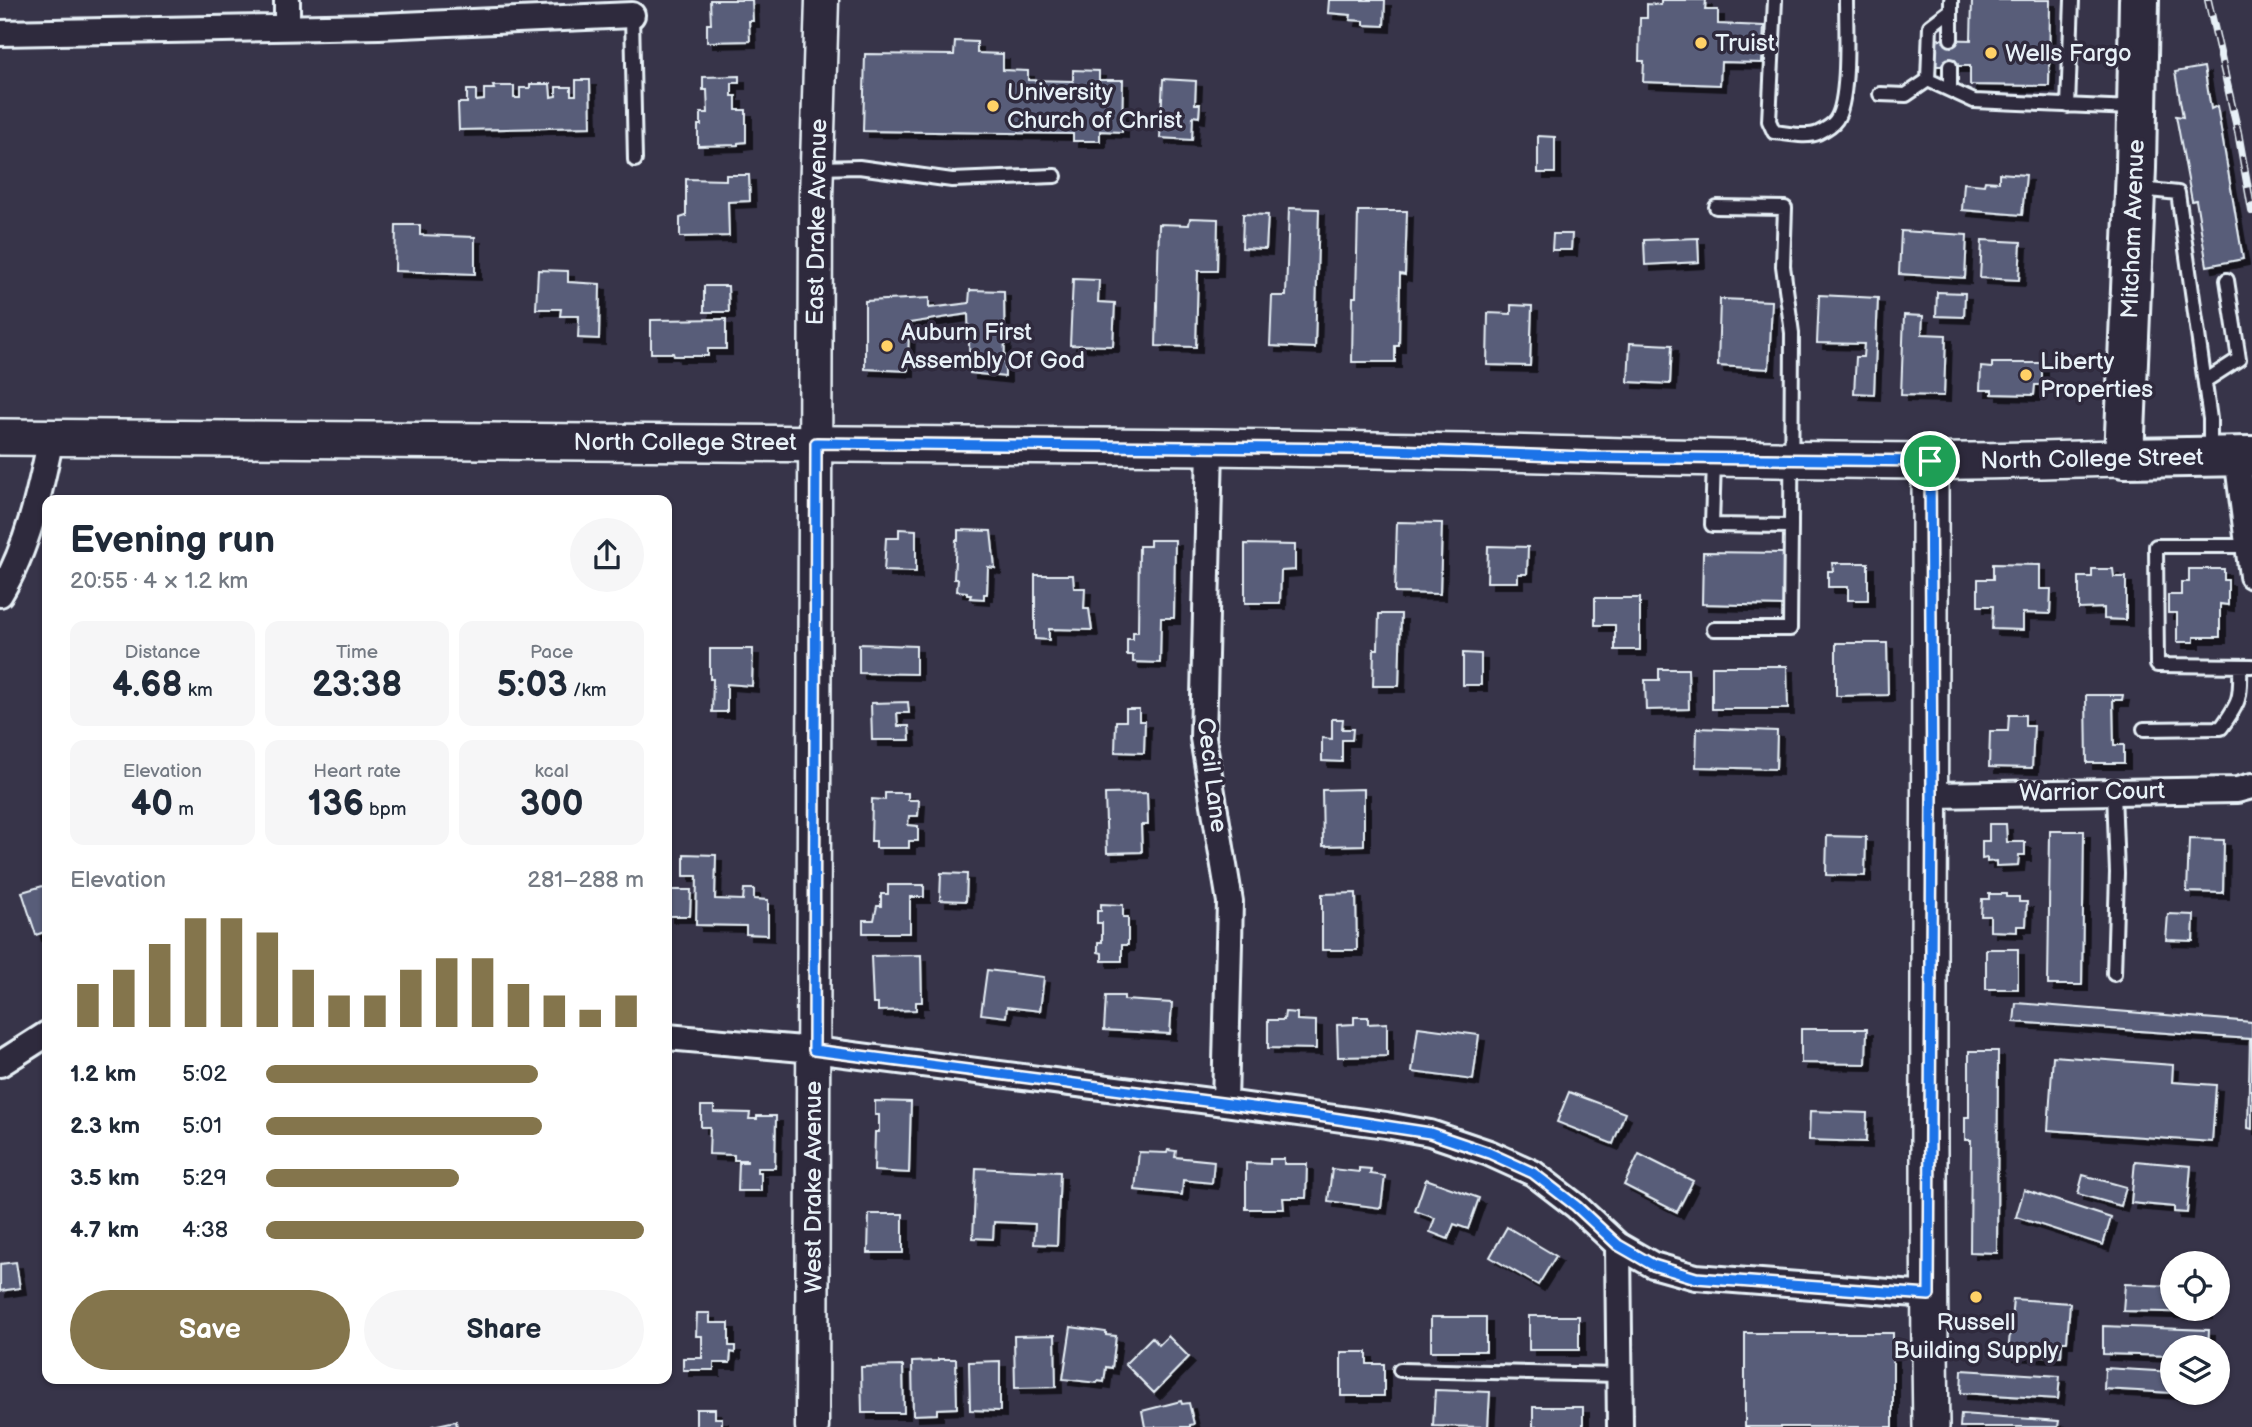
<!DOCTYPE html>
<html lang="en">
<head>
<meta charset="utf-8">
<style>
  body { margin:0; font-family:"Balsamiq Sans",sans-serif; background:#f6f6f7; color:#1f2937; height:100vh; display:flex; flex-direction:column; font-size:26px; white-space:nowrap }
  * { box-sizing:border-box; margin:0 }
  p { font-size:23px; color:#747a83 }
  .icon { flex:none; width:38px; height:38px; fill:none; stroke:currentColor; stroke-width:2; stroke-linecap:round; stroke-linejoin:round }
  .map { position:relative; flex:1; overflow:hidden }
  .side { position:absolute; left:42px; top:495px; width:630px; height:889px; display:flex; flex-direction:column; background:#fff; border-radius:14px; box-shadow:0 2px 5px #0004 }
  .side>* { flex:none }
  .tools { position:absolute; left:2160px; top:1251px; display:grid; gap:14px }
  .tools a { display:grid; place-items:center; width:70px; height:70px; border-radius:50%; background:#fff; box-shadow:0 2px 5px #0004; font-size:35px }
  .pin { position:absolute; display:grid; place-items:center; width:60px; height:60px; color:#fff; margin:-30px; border:4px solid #fff; border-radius:50%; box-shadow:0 2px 7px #0007 }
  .round { display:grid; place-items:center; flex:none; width:74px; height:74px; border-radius:37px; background:#f6f6f7 }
  .head { display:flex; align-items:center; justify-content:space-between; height:119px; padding:0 28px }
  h1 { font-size:38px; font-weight:700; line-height:52px }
  .stats { display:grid; grid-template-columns:repeat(3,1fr); gap:10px; height:119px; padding:7px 28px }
  .stats div { display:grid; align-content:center; border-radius:14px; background:#f6f6f7; text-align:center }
  .stats b { font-size:35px; font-weight:700 }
  .stats small { font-size:19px; font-weight:400 }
  .stats p { font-size:19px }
  .chart { height:196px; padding:14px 28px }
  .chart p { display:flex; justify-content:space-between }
  .chart svg { width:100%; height:126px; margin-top:7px; stroke:#84754c; stroke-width:6 }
  .button { display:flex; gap:14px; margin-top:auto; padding:14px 28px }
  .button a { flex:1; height:80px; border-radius:42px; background:#84754c; color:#fff; font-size:28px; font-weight:700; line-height:80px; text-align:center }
  .button a+a { background:#f6f6f7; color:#1f2937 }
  ul { padding:0 28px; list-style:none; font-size:23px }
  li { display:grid; grid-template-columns:112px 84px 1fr; align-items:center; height:52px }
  li i { height:18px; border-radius:9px; background:#84754c }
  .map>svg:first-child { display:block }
  .building { fill:#585d79; stroke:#e8f1f8; stroke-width:2; filter:url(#shadow) }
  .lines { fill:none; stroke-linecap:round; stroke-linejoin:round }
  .service-casing { stroke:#e8f1f8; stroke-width:18 }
  .minor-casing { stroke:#e8f1f8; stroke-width:30 }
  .tertiary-casing { stroke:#e8f1f8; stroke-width:37 }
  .secondary-casing { stroke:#e8f1f8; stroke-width:40 }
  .primary-casing { stroke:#e8f1f8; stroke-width:44 }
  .service { stroke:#2f2a3d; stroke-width:12 }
  .minor { stroke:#2f2a3d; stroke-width:24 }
  .tertiary { stroke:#2f2a3d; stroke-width:32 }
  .secondary { stroke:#2f2a3d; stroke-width:35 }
  .primary { stroke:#2f2a3d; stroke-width:38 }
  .rail-casing { stroke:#e8f1f8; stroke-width:8 }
  .rail { stroke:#2f2a3d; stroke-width:5; stroke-dasharray:16; stroke-linecap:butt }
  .route-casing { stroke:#fff; stroke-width:14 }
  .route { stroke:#1a73e8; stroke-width:9 }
  .poi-dot { fill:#ffd166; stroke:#2f2a3d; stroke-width:2.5 }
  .labels { text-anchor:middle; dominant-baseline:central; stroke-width:7; stroke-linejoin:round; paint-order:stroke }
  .poi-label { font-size:24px; fill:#e8f1f8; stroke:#2f2a3d; text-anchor:start }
  .street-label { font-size:24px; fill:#e8f1f8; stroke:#2f2a3d }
</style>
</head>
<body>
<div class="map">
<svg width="2252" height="1427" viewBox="0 0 2252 1427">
  <defs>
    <filter id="shadow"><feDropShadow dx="6" dy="6" stdDeviation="0" flood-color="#0009"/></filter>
  </defs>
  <rect width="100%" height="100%" fill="#373449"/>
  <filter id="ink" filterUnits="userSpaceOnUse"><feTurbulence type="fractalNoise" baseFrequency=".0143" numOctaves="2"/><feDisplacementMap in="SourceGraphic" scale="14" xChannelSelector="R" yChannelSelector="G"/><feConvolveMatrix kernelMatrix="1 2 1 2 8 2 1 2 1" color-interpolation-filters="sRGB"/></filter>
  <g filter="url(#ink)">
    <!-- building -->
    <path class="building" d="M710,0h42l1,21h-4l1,20 -43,1v-18h4z
      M1329,0h56l-1,26 -20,-1v-4l-14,-1 1,-5 -23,-2z
      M1661,0h45l-1,10h13v14l46,2 -2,37 -41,-1 -1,23 -77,-3 1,-21h-5l1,-43h7v-14l14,1z
      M1972,0h78l-1,86 -79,-1v-19h-38v-27l39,1z
      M955,41l22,1v11l26,1v16l25,1v9l45,1v-11l26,1v9h24l-1,52 -22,-1v10h-27v-7l-210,-3 2,-77 89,1z
      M2204,67l7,42 6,-3 26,153 -36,7 -11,-66 -4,1 -16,-85 7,1 -8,-45z
      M739,76v7h-7v13h4v14h10v32l-8,1v2l-40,1v-21h3v-12h7l-1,-23h-4v-13z
      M1163,79l33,2 -1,23h5l-1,13 -6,-1 -1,24 -32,-2z
      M576,80h14l1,47 -132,3 -1,-27h9v-13h9v11l8,-1v-11h10l-1,-3h21v12h6v-10h10v-4h20l1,13 5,-1v-9h15v8h5z
      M1538,136l17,1v36h-17z
      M1999,173l27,2 -4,40 -60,-5 2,-27 20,2 1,-4 14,1z
      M726,175h23l1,26 -22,1 1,34 -49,1v-19l6,-2v-37l40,1z
      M1289,208l30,1 -4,139 -45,-2 2,-50h14z
      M1358,211h49l-2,64 -5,-1 -1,72h-4v16h-43l1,-65h3z
      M1243,214l25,1 -2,34 -24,-1z
      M1190,218l28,1 -1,52h-19l-2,76 -40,-1 3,-122 30,1z
      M396,225h24v10l55,2v37l-80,-3z
      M1901,231l66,4 -2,43 -66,-4z
      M1553,234h19l-1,16h-19z
      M1698,238l1,24 -54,3 -1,-25z
      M1982,240l39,2 -2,38 -39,-2z
      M538,270l30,1v11l32,2 -1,55 -21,-1 1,-22h-19l1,-7h-25z
      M1073,279l26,1 -1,22 17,1 -2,43 -43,-1z
      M704,286h24l1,26h-25z
      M970,290l34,1 1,86 -35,-4 -2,-59 -59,9 -1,48 -43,-2v-68l64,-3v10l40,-5z
      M1937,292l28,1 -1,24 -28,-1z
      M1819,295l59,3 -4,96 -20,-1 2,-36h7l1,-13 -47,-1z
      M1720,299l52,2 -3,68 -51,-3z
      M1511,305l21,1 -2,60 -43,-1 1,-52 23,1z
      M1904,315l19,1 -1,18 24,1 -2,61 -43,-1z
      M726,319v30h-18v7h-34l-1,-3h-22v-33z
      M1630,343l42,2 -2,39 -42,-2z
      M1992,363h50v22h-7l-1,10 -42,-1v-4h-12l1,-23 11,1z
      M1397,522l45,1 -2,71 -45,-1z
      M899,529l17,1v42l-32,-1 2,-33h13z
      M958,530l33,1 4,37 -7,-1 -1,27h-3v5l-14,-1 1,-3h-4v-3l-10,-1 1,-12h-4l2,-39h2z
      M1150,540h25l-1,78h-13l-1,45 -27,-1v-7h-6v-16h6v-7h5l1,-86h11z
      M1245,544l50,1v25l-14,1 -1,32h-35z
      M1488,546l40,1 -1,27h-9v8h-31z
      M1703,552l83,1v53l-84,-2z
      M1832,563h36v37h-20v-13h-20v-16h5z
      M1993,564l47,1v24h11l-1,25 -27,-1v17l-31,-1 1,-23h-15v-27h15z
      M2092,569h21l1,8h12v43l-22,-1v-11l-25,1v-32h13z
      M2189,569h35v11h4v25l-8,-1v33h-26v5h-17v-29h-9v-18h13v-13h8z
      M1035,575h38l1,13h11l-1,21h5l3,21 -43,-1v11l-14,-1z
      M1595,598h45v52h-25v-25h-20z
      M1379,614h22l-2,72h-26l1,-37h4z
      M1836,643h51l1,52 -52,1z
      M859,644l57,2v28l-57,-1z
      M710,649h43l-1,37 -25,-2v28h-15l1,-33h-3z
      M1463,653l18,1v31h-18z
      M1712,666h75l1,43h-76z
      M1659,669h29l1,40 -43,1 -1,-30h14z
      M2086,695h37l-1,5h-9l1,45h10v18h-37z
      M908,702l1,11h-12l1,13h11l1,14h-38l-1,-37z
      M1126,709h13v12h6l-1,32 -29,-1 1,-31h10z
      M2009,715h16v11h9l-2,42 -43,-1 1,-36h18z
      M1332,719h11l-1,10h11l-1,11h-10v22l-20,-1v-23l10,1z
      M1697,728l80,3 -1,38 -80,-2z
      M1364,789v56l-41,1 -1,-56z
      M885,793h23v7h11l-1,16h-9l-1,9 10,1v15h-9v7h-33v-7h-5l1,-42 13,1z
      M1147,793l1,32h-7l1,27 -35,1 -2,-59z
      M1989,824h17l1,18h18v13h-6l-1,10 -22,1v-5l-9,1v-4l-5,1v-18h7z
      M2050,831h34l-2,154h-34z
      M1827,836l39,1 -1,39 -39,-1z
      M2189,839l35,1 -1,53 -36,-1z
      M684,854l32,1 -1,44 28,1 1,-11h10v10l14,1v35l-22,-1v-8l-50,-1 1,-49h-13z
      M941,873l26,1 -1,27 -26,-1z
      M46,885l1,46 -11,4 -14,-43z
      M888,885h36v12h-14v36h-47v-13h11l3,-14h4v-12h7z
      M667,890h24l-1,26h-23z
      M1356,893l1,57h-35v-56z
      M1989,894h17v3h13v5h8l-1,24h-9v6l-27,-1v-15h-9l1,-17h7z
      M1101,904l22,1v12h5v28h-6v16h-20v-8l-4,-1v-10h4v-19h-5v-12h4z
      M2168,914l26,1 -1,26 -27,-1z
      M1986,949h32v40h-32z
      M921,955l1,47h-6v8l-38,1v-7h-5l-2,-48z
      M987,970l57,7 -4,34 -33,-4 -1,10 -25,-3z
      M1106,996h18v4l48,3 -2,31 -66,-4z
      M2016,1003l236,19v107l-4,-1 2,-89 -236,-17z
      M1285,1012l12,1v7l19,1v28l-48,-1v-28h16z
      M1354,1017h14v7l19,-1v33l-49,1 -1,-32 17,-1z
      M1418,1027l61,8 -6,45 -61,-8z
      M1801,1029h66l-1,35 -65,-1z
      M1969,1051h29l-1,202 -27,-1 1,-112h-6v-23h4z
      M2053,1056l120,9 -1,17 44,3 -4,57 -164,-12z
      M1569,1092l56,21 -12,31 -56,-22z
      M875,1101l36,1 -2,71 -35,-2 1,-39h4v-17h-4z
      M701,1106h13v6l36,1 -1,6h8v-3h19l-1,52h-18v4h4v19h-23l1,-29h8v-2h-13v-5l-25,-1 1,-27h-9z
      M1810,1111l57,2 -1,29 -57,-2z
      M1168,1150l8,1 -1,6 39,4 -2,22 -29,-3 -1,15 -47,-5 4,-38 28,1z
      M1639,1154l54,27 -16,31 -53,-27z
      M1270,1159h14v5h23l-1,34h-23l1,11h-38v-46l24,1z
      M2135,1161l56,5 -4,47 -13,-1v-5l-43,-4z
      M976,1168l84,4 -3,73 -23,-1 1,-20 -41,-2 -1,17 -20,-1z
      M1359,1168l12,1 -1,5 15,2 -4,32 -53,-7 4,-32 27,3z
      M2083,1175l43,12 -5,19 -43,-12z
      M1426,1179l53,19 -11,31 -14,-5 -6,15 -18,-7 5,-14 -20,-7z
      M2024,1190l87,28 -8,27 -87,-28z
      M869,1214h34v39h-35z
      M1507,1227l49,29 -18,29 -48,-28z
      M16,1262l4,26 -20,3v-27z
      M2125,1284l47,2v23h34v4l-83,-2z
      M2013,1299l57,4 -3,38h-5l-1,16 -53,-3z
      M697,1313h13v10h19v23h6v7l-4,-1 -1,11h-16v7h-31v-12h19v-22h-6z
      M1529,1316h50v34h-50z
      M1431,1317h55v34h-55z
      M2103,1326l106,4 -1,18h-36v8l-69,-2z
      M1071,1327l35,5v3l10,1 -4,32 -6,-1 -2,15 -6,-1 -1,2 -34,-4z
      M1745,1333h148v94h-148z
      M1055,1335l1,52 -41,1 -1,-52z
      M1168,1336l21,21 -35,36 -29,-29 27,-27 7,8z
      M1341,1352h26v12h17v32h-43z
      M938,1359h18l1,49 -20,1v5l-24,1 -1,-53 26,-1z
      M1000,1361v50l-30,-1 -1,-48z
      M903,1366l1,47h-42l-1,-46z
      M2105,1368l67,4v21l-68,-4z
      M1962,1370l98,6 -2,23 -97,-6z
      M1435,1390l55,2 -2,35 -55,-1z
      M1181,1401l1,3 7,-1 5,21 -4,1v2h-45l-3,-16z
      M1533,1407h50v20h-50z
      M696,1409h19v9h7v9h-26z
      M1961,1414l98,7 -1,6h-98z
      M456,1421l1,6h-25v-1z"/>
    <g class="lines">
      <!-- service casing -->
      <g class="service-casing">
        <path id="service" d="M1775,0l-6,121 5,11c13,1 32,6 44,1 6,-3 14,-7 18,-13 14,-20 10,-93 10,-120
          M632,15l3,145
          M1951,39v-39
          M1928,80l46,21 158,7
          M1928,80l2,-54 21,-16
          M1950,90v-24
          M1880,94l26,1 22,-15
          M2068,106l4,-106
          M818,168l41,-1 93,13 103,-4
          M2140,189l38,4 32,226v34
          M2205,381l34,-22 -12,-79
          M1714,461l-2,64 79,1 1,-193 -9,-67 2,-58 -69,-1
          M2248,546h-92l1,119 95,1
          M1714,629h76l1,-103
          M2144,729l77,-1c19,-26 20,-30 19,-62
          M2114,974l3,-101 -3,-81
          M1400,1370l220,5"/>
      </g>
      <!-- minor casing -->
      <g class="minor-casing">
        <path id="minor" d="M287,0v27
          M0,33l379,-7 253,-11
          M1210,447l-7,291 27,164 -5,201
          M2237,456l15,120
          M0,594c28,-46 40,-103 51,-156
          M1932,795l305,-5 15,-4
          M667,1037l147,13 411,53 161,22 44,8 59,20 44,20 43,33 42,39 35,20 43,12 233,18
          M0,1064l47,-30
          M1618,1245l2,182"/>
      </g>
      <!-- tertiary casing -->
      <g class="tertiary-casing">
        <path id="tertiary" d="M812,1427l4,-1230 6,-197"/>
      </g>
      <!-- secondary casing -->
      <g class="secondary-casing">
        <path id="secondary" d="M0,437l1210,10c239,3 479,13 719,14 65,1 130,-2 195,-3
          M1930,461c1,322 -4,644 1,966"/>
      </g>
      <!-- primary casing -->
      <g class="primary-casing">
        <path id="primary" d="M2139,0l-3,168 -12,290 128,-2"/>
      </g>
      <!-- service -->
      <use href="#service" class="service"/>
      <!-- minor -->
      <use href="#minor" class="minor"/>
      <!-- tertiary -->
      <use href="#tertiary" class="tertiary"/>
      <!-- secondary -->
      <use href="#secondary" class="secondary"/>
      <!-- primary -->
      <use href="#primary" class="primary"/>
      <!-- rail casing -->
      <g class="rail-casing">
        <path id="rail" d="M2208,0l30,132 14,79"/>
      </g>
      <!-- rail -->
      <use href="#rail" class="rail"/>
    </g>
  </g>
  <g class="lines" filter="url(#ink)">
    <!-- route casing -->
    <g class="route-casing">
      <path id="route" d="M816,443l547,6 225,8 342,4 2,334 -3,500 -233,-17 -43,-13 -35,-20 -42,-39 -43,-33 -44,-20 -59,-20 -124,-19 -492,-64z"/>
    </g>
    <!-- route -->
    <use href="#route" class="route"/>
  </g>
  <!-- markers -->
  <g class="poi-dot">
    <circle cx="1701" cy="43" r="7"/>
    <circle cx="1991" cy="53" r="7"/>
    <circle cx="993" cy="106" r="7"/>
    <circle cx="887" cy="346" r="7"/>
    <circle cx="2026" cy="375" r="7"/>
    <circle cx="1976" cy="1297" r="7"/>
  </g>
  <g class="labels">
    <!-- poi labels -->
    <g class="poi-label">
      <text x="1715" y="43">Truist</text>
      <text x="2005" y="53">Wells Fargo</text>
      <text x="1007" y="92">University<tspan x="1007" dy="28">Church of Christ</tspan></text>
      <text x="901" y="332">Auburn First<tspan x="901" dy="28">Assembly Of God</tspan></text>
      <text x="2040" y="361">Liberty<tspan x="2040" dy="28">Properties</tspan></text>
      <text x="1976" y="1322" text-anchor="middle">Russell<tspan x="1976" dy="28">Building Supply</tspan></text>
    </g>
    <!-- street labels -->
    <g class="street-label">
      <text transform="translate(817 222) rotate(-89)">East Drake Avenue</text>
      <text transform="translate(2133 229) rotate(-88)">Mitcham Avenue</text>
      <text x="685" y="442">North College Street</text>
      <text transform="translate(2092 459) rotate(-1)">North College Street</text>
      <text transform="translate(1212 775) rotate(83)">Cecil Lane</text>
      <text transform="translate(2092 792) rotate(-1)">Warrior Court</text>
      <text transform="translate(813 1187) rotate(-90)">West Drake Avenue</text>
    </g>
  </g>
</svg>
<div class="tools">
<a><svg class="icon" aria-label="locate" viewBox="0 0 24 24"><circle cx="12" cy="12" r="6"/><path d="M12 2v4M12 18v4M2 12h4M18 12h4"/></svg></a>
<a><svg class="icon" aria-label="layers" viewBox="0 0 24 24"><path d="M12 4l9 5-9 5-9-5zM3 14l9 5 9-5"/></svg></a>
</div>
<div class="pin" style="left:1930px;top:461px;background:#1e9e55"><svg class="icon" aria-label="arrive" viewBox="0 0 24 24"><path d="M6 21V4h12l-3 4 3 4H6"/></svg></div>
<section class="side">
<div class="head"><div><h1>Evening run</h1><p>20:55 · 4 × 1.2 km</p></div><a class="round"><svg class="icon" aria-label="share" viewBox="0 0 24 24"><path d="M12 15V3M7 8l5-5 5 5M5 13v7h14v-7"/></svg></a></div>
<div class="stats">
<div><p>Distance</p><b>4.68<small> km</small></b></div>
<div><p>Time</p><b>23:38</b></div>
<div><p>Pace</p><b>5:03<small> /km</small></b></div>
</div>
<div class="stats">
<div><p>Elevation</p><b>40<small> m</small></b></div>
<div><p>Heart rate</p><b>136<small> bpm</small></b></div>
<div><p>kcal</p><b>300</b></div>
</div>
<div class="chart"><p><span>Elevation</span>281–288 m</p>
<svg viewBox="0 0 160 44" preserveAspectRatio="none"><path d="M5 44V29M15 44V24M25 44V15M35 44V6M45 44V6M55 44V11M65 44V24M75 44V33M85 44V33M95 44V24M105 44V20M115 44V20M125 44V29M135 44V33M145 44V38M155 44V33"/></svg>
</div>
<ul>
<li><b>1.2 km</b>5:02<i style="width:72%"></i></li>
<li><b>2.3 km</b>5:01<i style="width:73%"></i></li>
<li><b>3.5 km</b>5:29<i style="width:51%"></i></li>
<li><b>4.7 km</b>4:38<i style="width:100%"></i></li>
</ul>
<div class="button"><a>Save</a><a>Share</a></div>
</section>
</div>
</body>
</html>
